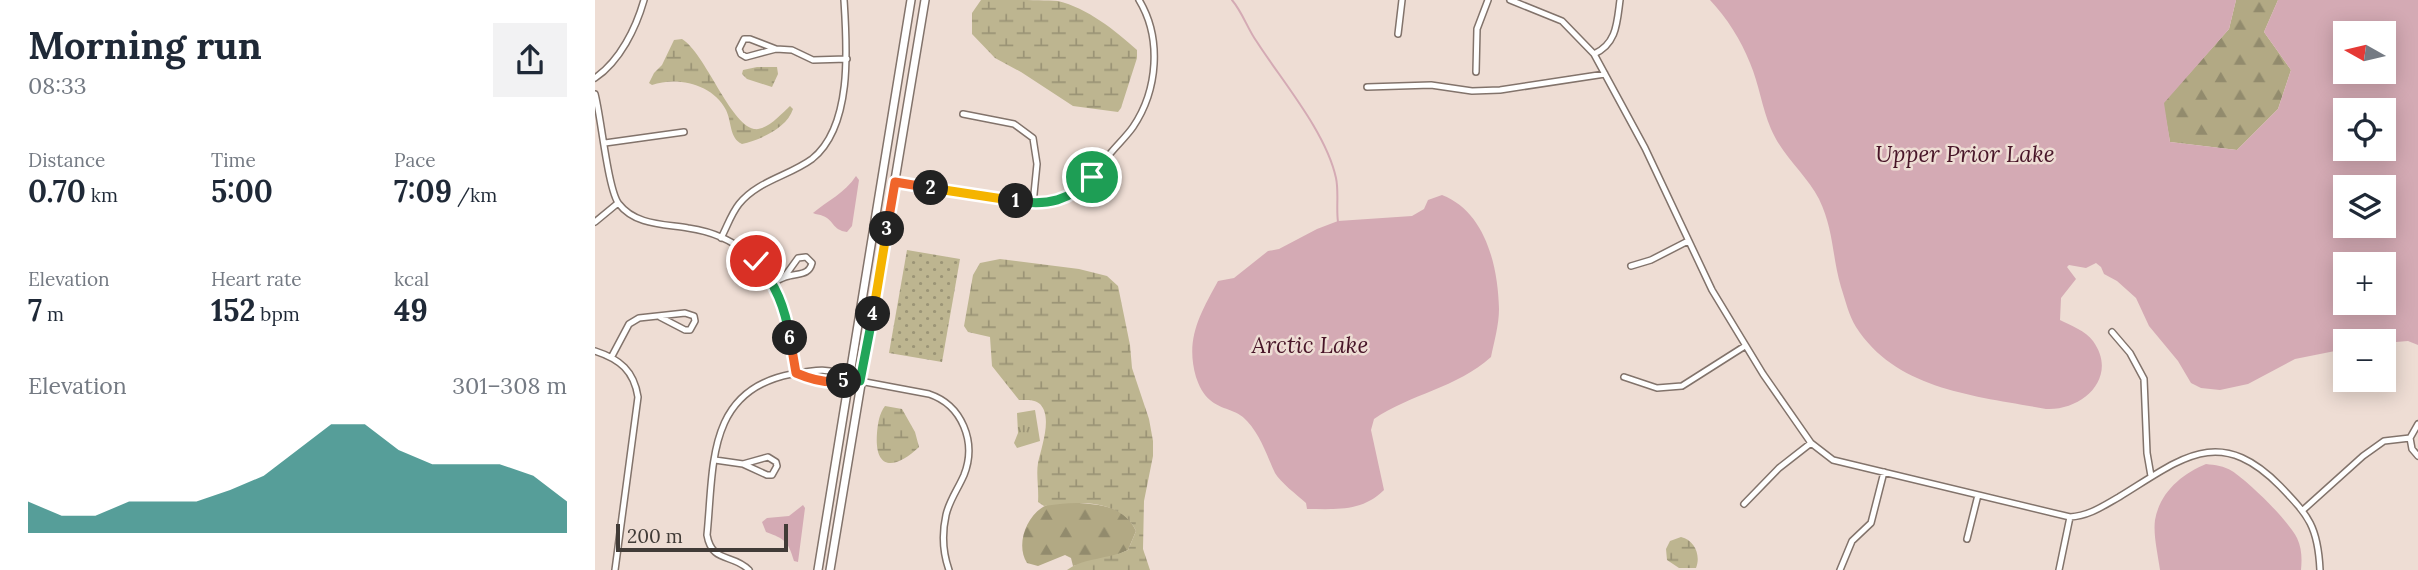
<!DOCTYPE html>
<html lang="en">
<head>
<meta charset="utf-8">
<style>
  body { margin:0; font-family:Lora,serif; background:#f2f2f3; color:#1f2937; height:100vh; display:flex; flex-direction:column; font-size:26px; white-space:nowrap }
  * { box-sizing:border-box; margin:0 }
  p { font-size:23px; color:#747a83 }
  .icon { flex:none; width:38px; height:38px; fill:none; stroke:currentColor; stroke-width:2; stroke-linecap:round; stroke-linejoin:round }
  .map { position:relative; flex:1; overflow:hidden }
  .details { display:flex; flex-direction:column; background:#fff; width:595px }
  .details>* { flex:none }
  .needle { width:46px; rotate:278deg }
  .buttons { position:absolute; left:1738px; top:21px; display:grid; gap:14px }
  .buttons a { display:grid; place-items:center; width:63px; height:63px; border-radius:0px; background:#fff; box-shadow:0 4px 18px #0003; font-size:35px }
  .scale { position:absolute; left:21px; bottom:18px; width:172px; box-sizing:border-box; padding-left:7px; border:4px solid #413b37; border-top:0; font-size:19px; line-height:24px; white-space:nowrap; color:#413b37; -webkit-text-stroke:5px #eeddd4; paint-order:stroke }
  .pin { position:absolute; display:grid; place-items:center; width:60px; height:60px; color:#fff; margin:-30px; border:4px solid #fff; border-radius:50%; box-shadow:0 2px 7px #0007 }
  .km { position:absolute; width:35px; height:35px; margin:-18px; border-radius:50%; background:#222; color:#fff; font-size:19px; line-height:35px; text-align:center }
  .round { display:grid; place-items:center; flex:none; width:74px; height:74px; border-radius:0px; background:#f2f2f3 }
  .head { display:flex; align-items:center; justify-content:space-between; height:119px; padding:0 28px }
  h1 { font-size:38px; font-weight:800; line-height:52px }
  .stats { display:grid; grid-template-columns:repeat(3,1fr); gap:10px; height:119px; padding:7px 28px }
  .stats div { display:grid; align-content:center }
  .stats b { font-size:30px; font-weight:800 }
  .stats small { font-size:19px; font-weight:400 }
  .stats p { font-size:19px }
  .chart { height:196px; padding:14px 28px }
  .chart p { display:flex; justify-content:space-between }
  .chart svg { width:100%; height:126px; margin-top:7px; fill:#0f766e; opacity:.7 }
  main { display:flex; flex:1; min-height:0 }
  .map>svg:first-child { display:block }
  .grass { fill:url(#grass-dots) }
  .forest { fill:url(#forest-firs) }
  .wetland { fill:url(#wetland-marsh) }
  .park { fill:url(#park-tufts) }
  .water { fill:#d4aab4; fill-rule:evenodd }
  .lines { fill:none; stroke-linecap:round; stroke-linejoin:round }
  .stream { stroke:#d4aab4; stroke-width:2 }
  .minor-casing { stroke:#82736b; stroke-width:8 }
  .tertiary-casing { stroke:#82736b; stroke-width:10 }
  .minor { stroke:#fff; stroke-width:5 }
  .tertiary { stroke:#fff; stroke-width:7 }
  .split-1-casing { stroke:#fff; stroke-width:14 }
  .split-2-casing { stroke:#fff; stroke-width:14 }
  .split-3-casing { stroke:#fff; stroke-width:14 }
  .split-4-casing { stroke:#fff; stroke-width:14 }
  .split-5-casing { stroke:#fff; stroke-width:14 }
  .split-6-casing { stroke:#fff; stroke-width:14 }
  .split-7-casing { stroke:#fff; stroke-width:14 }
  .split-1 { stroke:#22a559; stroke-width:9 }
  .split-2 { stroke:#f5b400; stroke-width:9 }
  .split-3 { stroke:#f0652b; stroke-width:9 }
  .split-4 { stroke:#f5b400; stroke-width:9 }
  .split-5 { stroke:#22a559; stroke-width:9 }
  .split-6 { stroke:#f0652b; stroke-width:9 }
  .split-7 { stroke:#22a559; stroke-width:9 }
  .labels { text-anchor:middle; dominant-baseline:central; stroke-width:5; stroke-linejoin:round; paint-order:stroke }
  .water-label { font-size:23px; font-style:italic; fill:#481528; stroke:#eeddd4 }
</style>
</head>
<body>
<main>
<section class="details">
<div class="head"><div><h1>Morning run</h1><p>08:33</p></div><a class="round"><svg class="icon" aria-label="share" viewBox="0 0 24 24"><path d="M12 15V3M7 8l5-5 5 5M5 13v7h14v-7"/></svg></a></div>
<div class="stats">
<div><p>Distance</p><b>0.70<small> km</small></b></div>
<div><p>Time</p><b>5:00</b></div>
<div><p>Pace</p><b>7:09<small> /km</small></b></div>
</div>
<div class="stats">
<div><p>Elevation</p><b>7<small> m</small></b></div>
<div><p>Heart rate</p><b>152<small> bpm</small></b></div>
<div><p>kcal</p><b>49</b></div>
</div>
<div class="chart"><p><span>Elevation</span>301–308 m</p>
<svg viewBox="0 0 160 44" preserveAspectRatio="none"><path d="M0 44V33L10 38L20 38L30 33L40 33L50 33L60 29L70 24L80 15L90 6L100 6L110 15L120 20L130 20L140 20L150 24L160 33V44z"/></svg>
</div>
</section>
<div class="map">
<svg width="1823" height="570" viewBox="0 0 1823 570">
  <defs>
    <pattern id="grass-dots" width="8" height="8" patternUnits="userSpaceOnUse" patternTransform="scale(1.75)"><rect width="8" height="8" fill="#bdb590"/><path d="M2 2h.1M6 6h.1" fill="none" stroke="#9b9476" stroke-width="1.8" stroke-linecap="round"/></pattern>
    <pattern id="forest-firs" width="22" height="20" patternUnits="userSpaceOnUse" patternTransform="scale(1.75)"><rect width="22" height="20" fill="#b2a984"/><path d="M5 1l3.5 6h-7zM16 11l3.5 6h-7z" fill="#928b6d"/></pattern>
    <pattern id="wetland-marsh" width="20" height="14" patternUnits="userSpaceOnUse" patternTransform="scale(1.75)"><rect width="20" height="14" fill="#bdb590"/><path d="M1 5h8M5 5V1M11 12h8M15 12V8" fill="none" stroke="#9b9476"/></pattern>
    <pattern id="park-tufts" width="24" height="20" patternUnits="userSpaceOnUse" patternTransform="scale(1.75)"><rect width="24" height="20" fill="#bdb590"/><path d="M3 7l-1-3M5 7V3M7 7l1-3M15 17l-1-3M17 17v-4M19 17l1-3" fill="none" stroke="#9b9476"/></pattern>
  </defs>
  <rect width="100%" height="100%" fill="#eeddd4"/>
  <!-- grass -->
  <path class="grass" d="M312,250l53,9 -18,103 -53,-9z"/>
  <!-- forest -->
  <path class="forest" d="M1641,0h42l-14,32 27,38 -13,39 -41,41 -67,-8 -7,-39 66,-74z
    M471,502c28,3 57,0 70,29l-8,19 -13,6 -42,10 -2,-8 -6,-3 -27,11 -11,-3c-11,-17 -2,-45 16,-56 6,-4 16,-4 23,-5z"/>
  <!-- wetland -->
  <path class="wetland" d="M386,0c21,0 57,0 77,1 29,7 57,29 79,49v8l-16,50 -3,4 -45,-6 -52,-34 -26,-14 -23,-24v-21z
    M87,39c23,14 48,85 72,90 13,2 27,-15 36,-23l3,3c-6,19 -33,31 -51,35 -13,-6 -10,-22 -16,-34 -13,-26 -49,-34 -74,-25l-3,-2 5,-10 8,-8 12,-25z
    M162,67h20l1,7 -6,13 -25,-8 -5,-5 1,-4z
    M405,259l79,10 28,7 11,10 12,59 2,23 17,51 4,22v15l-9,45 -1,48 7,21h-83c16,-12 42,-11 61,-20l8,-19c-15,-33 -62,-30 -92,-25l-6,-4c1,-13 -2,-27 0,-39 3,-15 15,-46 2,-59 -5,-5 -15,-4 -21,-4l-27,-34 -2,-29 -22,-5 -4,-6 9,-51 7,-12z
    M290,406l17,3 13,23 4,15c-23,22 -45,25 -42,-14 1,-10 2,-19 8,-27z
    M1086,537c14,3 20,19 15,31h-17l-12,-8 -1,-11 4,-8z"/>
  <!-- park -->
  <path class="park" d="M440,410l5,31 -23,7 -3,-5 4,-10 -1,-20z"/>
  <!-- water -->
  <path class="water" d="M1115,0h526l-7,29 -65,74 6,39 67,8 41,-41 13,-39 -27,-38 14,-32h140v345l-10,-4 -24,2 -39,-2v8l-50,10 -47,25 -28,6 -19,-2 -10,-5 -13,-22 -29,-35 -13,-28 -19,-17 -13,-7 -3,-7 -5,-4 -10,5 -17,-3 -2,2 9,12 -15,19 -1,22c10,5 26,11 33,21 26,36 -10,70 -47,68 -68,-13 -149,-18 -190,-82 -7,-11 -11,-28 -15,-40 -9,-30 -7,-57 -22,-88 -12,-24 -36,-42 -48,-70 -9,-21 -12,-45 -21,-66 -9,-23 -23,-45 -40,-63zM1750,33h38v39h-38zM1750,110h38v39h-38zM1750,187h38v39h-38zM1750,264h38v39h-38z
    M261,176l3,4 -7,46 -5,6c-15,-2 -13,-12 -24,-16 -3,-2 -7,-1 -10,-3 14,-12 32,-20 43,-37z
    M847,195c44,17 56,72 57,114 0,16 -5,33 -8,48 -34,31 -81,37 -117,62l-3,11 13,60c-22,22 -48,19 -77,19l-1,-6c-9,-8 -26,-21 -31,-30 -8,-17 -14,-37 -28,-52 -10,-12 -26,-11 -37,-21 -7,-6 -11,-14 -14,-23 -11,-38 4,-63 22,-96l16,-3 34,-27 11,-2 38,-20 21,-8 74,-5 12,-7 4,-9z
    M1611,464c9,1 18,2 26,7 17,11 56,49 65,67 5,11 5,21 4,32h-141c-2,-15 -7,-35 -5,-50 5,-28 27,-46 51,-56z
    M208,505l2,3 -7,54 -4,-1c-6,-20 -9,-22 -28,-29l-4,-10 5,-4 22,-2z"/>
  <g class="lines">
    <!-- stream -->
    <path class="stream" d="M637,0c11,13 15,28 25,42 25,39 69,90 79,136 3,14 0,30 2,44"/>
    <!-- minor casing -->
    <g class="minor-casing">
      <path id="minor" d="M915,0l52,21 32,33 51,94 67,142 51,84 48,69 22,17 237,57c19,-1 33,-11 49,-20 61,-37 99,-74 161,-11 29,30 38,41 40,84
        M803,34l4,-34
        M181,49l-26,-10h-6l-5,10 2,5 5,3 30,-8 16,1 21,10 34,-1
        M999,54c23,-10 23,-32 26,-54
        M881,72l1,-43 11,-29
        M0,78c25,-17 41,-50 49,-78
        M772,87l64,-2 41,6 28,-1 105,-16
        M0,94c6,22 13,97 24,110 16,21 45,20 69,24 78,11 101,76 108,145
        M368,114l51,10 19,14 4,26 -4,40
        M10,143l79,-11
        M300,182c31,5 63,10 95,15 20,3 42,10 63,5 26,-5 40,-27 56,-47 7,-9 17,-18 24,-28 25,-37 29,-89 6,-127
        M0,222l23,-19
        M126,238c6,-11 10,-24 18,-34 18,-23 50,-28 73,-45 41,-33 35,-113 32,-159
        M1036,266l20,-6 37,-19
        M178,283c5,-3 10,-6 16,-7 11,-3 20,-1 23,-13l-6,-6 -8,1 -13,18
        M1517,332l18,21 14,26 3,74 4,23
        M0,351c25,8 39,20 43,46l-23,173
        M17,356l17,-32 10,-6 46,-5 9,3 1,5 -5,9h-5l-25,-13
        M201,373c17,7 35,11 53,6
        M1029,377l33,11 25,-2 63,-40
        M1823,424l-8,14 2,11 6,7
        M120,460l28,4 24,11h5l5,-9 -1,-4 -8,-5 -25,7
        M1149,504l35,-36 32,-25
        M1708,510l60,-54 21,-15 26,-3
        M1372,539l11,-44
        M154,570c-16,-17 -37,-6 -42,-35 7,-69 -1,-145 85,-161 21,-4 39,-8 57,5l80,15c33,11 48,48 35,81 -6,14 -15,26 -18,40 -4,18 -3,38 3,55
        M1245,570l12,-29 19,-18 13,-51
        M1464,570l11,-53"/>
    </g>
    <!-- tertiary casing -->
    <g class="tertiary-casing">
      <path id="tertiary" d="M223,570l93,-570
        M235,570l95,-570"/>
    </g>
    <!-- minor -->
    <use href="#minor" class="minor"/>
    <!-- tertiary -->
    <use href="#tertiary" class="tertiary"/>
  </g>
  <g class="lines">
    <!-- split-1 casing -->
    <g class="split-1-casing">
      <path id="split-1" d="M421,201c31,5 54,0 76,-24"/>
    </g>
    <!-- split-2 casing -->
    <g class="split-2-casing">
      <path id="split-2" d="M336,188l85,13"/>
    </g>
    <!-- split-3 casing -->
    <g class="split-3-casing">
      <path id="split-3" d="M292,229l8,-47 36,6"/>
    </g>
    <!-- split-4 casing -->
    <g class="split-4-casing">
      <path id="split-4" d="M278,314l14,-85"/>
    </g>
    <!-- split-5 casing -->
    <g class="split-5-casing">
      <path id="split-5" d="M249,381h16l13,-67"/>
    </g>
    <!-- split-6 casing -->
    <g class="split-6-casing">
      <path id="split-6" d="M195,338l6,35c14,6 33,11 48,8"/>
    </g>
    <!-- split-7 casing -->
    <g class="split-7-casing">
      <path id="split-7" d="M161,261c20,23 29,47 34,77"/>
    </g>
    <!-- split-1 -->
    <use href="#split-1" class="split-1"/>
    <!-- split-2 -->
    <use href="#split-2" class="split-2"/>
    <!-- split-3 -->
    <use href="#split-3" class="split-3"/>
    <!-- split-4 -->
    <use href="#split-4" class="split-4"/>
    <!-- split-5 -->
    <use href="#split-5" class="split-5"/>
    <!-- split-6 -->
    <use href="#split-6" class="split-6"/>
    <!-- split-7 -->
    <use href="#split-7" class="split-7"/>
  </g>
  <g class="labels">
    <!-- water labels -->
    <g class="water-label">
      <text x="1370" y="153">Upper Prior Lake</text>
      <text x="715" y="344">Arctic Lake</text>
    </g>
  </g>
</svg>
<div class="buttons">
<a><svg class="needle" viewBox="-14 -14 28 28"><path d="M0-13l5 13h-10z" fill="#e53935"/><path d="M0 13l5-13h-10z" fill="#747a83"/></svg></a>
<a><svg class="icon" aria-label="locate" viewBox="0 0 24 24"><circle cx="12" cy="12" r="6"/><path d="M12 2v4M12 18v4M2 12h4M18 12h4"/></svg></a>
<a><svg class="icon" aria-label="layers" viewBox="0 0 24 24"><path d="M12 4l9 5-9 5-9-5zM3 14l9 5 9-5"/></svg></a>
<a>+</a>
<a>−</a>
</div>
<div class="scale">200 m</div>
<div class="pin" style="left:497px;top:177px;background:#1e9e55"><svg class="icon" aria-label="arrive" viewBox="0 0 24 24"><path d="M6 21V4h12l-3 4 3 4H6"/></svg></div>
<div class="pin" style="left:161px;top:261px;background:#d93025"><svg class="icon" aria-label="check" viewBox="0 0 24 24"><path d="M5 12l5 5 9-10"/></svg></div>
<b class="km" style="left:421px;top:201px">1</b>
<b class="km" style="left:336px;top:188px">2</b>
<b class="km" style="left:292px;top:229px">3</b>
<b class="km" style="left:278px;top:314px">4</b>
<b class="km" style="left:249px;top:381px">5</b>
<b class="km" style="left:195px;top:338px">6</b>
</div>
</main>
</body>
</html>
